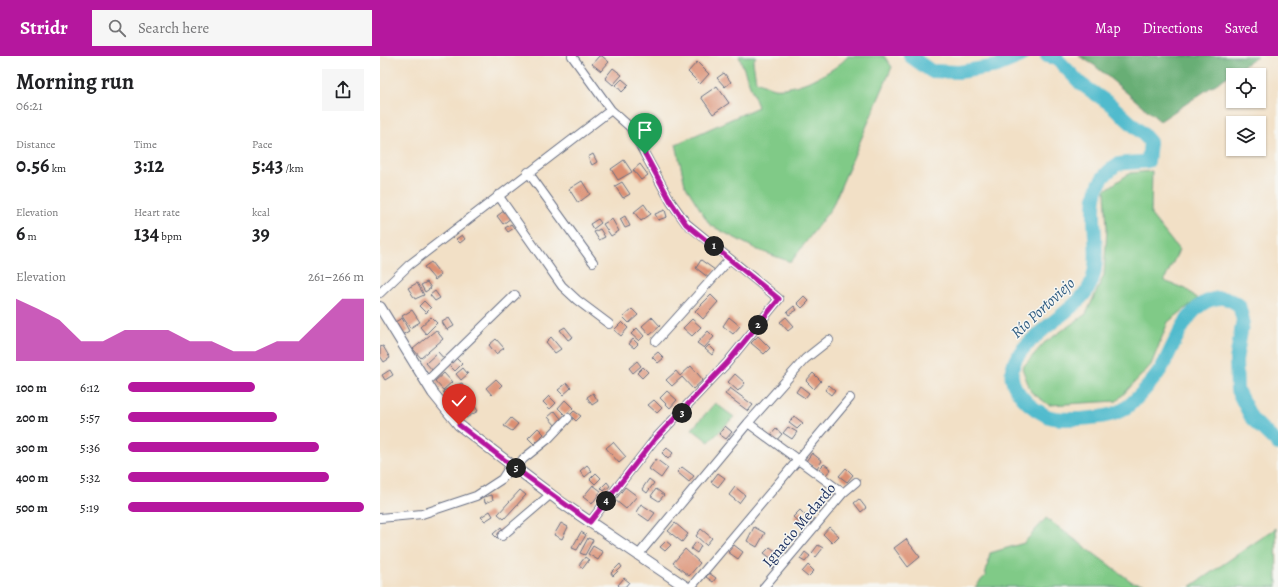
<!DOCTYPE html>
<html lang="en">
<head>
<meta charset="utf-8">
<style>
  body { margin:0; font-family:Alegreya,serif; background:#f6f6f6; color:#202124; height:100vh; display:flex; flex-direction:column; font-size:15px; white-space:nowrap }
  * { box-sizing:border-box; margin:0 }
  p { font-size:13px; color:#757577 }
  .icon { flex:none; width:22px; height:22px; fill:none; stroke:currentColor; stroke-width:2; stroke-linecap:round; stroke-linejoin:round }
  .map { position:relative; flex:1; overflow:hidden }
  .drawer { display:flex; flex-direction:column; background:#fff; width:380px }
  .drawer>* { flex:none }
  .buttons { position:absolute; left:846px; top:12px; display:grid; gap:8px }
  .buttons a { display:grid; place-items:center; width:40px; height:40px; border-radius:0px; background:#fff; box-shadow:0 1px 3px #0004; font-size:20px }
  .pin { position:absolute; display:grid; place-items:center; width:34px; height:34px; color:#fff; margin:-41px -17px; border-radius:50% 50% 50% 0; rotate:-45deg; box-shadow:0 0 4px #0007 }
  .pin .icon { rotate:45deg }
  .km { position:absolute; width:20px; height:20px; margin:-10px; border-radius:50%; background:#222; color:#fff; font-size:11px; line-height:20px; text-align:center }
  .round { display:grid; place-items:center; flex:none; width:42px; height:42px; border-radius:0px; background:#f6f6f6 }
  .head { display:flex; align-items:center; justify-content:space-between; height:68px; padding:0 16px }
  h1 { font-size:22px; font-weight:700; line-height:30px }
  .stats { display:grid; grid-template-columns:repeat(3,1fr); gap:6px; height:68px; padding:4px 16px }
  .stats div { display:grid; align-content:center }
  .stats b { font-size:20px; font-weight:700 }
  .stats small { font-size:11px; font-weight:400 }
  .stats p { font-size:11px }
  .chart { height:112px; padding:8px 16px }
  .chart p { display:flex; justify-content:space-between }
  .chart svg { width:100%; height:72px; margin-top:4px; fill:#b5179e; opacity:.7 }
  ul { padding:0 16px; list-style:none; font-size:13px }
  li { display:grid; grid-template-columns:64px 48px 1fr; align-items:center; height:30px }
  li i { height:10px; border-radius:5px; background:#b5179e }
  header { display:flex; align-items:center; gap:24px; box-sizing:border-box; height:56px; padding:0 20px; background:#b5179e; color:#fff }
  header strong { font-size:19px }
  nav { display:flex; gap:22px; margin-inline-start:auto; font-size:14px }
  .search { width:280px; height:36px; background:#f6f6f6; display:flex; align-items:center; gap:10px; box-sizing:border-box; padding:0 14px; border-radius:0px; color:#757577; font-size:15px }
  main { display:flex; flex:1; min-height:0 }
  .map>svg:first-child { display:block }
  .green { fill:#80ca87; stroke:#4e7c72 }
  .forest { fill:#68ae74; stroke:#426e69 }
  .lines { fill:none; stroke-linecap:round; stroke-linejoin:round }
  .river { stroke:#51bbcd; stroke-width:14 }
  .building { fill:#dc9073 }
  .minor-casing { stroke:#666d82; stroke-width:10 }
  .tertiary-casing { stroke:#666d82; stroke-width:12 }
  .minor { stroke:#fff; stroke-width:8 }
  .tertiary { stroke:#fff; stroke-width:10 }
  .route-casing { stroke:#fff; stroke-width:8 }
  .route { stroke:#b5179e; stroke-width:5 }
  .labels { text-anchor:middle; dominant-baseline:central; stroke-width:3; stroke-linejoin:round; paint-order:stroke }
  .street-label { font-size:15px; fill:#1b2f5e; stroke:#f6f6f2 }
  .water-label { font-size:16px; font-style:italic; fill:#2b597f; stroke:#f6f6f2 }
</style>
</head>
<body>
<header>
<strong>Stridr</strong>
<div class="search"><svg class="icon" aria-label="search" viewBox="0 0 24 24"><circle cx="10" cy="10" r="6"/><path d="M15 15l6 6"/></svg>Search here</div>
<nav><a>Map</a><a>Directions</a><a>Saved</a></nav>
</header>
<main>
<section class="drawer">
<div class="head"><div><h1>Morning run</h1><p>06:21</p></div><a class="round"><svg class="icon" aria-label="share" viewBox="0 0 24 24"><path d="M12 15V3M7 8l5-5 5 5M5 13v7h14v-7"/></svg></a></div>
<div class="stats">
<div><p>Distance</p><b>0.56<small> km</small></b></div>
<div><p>Time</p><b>3:12</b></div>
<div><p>Pace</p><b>5:43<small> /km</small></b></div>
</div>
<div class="stats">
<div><p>Elevation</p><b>6<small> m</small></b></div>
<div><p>Heart rate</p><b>134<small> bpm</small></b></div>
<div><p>kcal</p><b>39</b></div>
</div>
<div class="chart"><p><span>Elevation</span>261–266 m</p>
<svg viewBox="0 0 160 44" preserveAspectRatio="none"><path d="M0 44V6L10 12L20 19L30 32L40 32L50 25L60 25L70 25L80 32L90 32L100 38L110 38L120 32L130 32L140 19L150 6L160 6V44z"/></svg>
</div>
<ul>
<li><b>100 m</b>6:12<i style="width:54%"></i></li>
<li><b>200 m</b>5:57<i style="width:63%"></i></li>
<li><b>300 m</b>5:36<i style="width:81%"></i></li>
<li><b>400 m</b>5:32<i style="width:85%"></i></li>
<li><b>500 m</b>5:19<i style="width:100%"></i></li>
</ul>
</section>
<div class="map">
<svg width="898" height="531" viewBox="0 0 898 531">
  <rect width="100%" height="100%" fill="#f6f6f2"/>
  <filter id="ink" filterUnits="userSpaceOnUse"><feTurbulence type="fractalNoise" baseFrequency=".025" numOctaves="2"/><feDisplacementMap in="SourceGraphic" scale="8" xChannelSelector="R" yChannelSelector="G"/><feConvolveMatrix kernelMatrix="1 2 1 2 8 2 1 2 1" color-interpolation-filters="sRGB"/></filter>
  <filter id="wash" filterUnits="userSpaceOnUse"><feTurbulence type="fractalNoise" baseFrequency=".012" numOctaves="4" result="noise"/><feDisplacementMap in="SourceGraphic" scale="16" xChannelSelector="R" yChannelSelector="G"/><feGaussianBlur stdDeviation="0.9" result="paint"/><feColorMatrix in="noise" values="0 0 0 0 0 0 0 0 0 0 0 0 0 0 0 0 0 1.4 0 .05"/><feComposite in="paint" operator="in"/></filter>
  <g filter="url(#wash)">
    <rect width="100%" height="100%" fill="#f2e0c6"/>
    <!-- green -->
    <path class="green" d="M359,0h17l-3,6 3,19c6,2 13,6 18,7 21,3 61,-16 74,-32h36l8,11 -60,140 -41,55 -33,-12 -48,-25 -25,-40 -9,-41 82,-37z
      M772,115l-1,44 28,35 -15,31 22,8 12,10 -30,23 -17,43 -34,36 -68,4 -18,-13 -9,-24 22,-25 42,-29 18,-39 3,-46 -2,-39 25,-17z
      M335,347l19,14 -25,25 -17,-13z
      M666,462l86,64 27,5h-184l10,-11 5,-23 34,-10z
      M896,472l1,59h-87z"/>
    <!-- forest -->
    <path class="forest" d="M699,0h179l-98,65 -66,-56z"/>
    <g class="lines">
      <!-- river -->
      <path class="river" d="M530,0l21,15 28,1 38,-6 24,-10
        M667,0l10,3 24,25 29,20 33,30 7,8 -2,19c-9,2 -20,1 -29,3 -4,1 -7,5 -10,7 -32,28 0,83 -21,118 -16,28 -96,61 -72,100 7,11 17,20 29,26 8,5 25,4 35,4 14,-1 32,-2 44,-10 11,-7 30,-29 37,-40 14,-24 27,-72 62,-71 5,0 12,5 16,7l4,15 -7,40 1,30 15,29 26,25"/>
    </g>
    <g id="blocks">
      <!-- building -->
      <path class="building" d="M219,0h3l7,6 -8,9 -9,-7z
        M317,6l12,12 -9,10 -12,-12z
        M233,12l9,7 -9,10 -8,-7z
        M344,17l7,9 -6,5 -8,-9z
        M242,23l7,6 -7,7 -6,-7z
        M337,30l12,17 -16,11 -12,-17z
        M213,98l4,8 -5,3 -4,-8z
        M244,104l8,12 -14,8 -7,-11z
        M260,108l8,11 -7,5 -8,-10z
        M202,125l8,13 -12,9 -9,-14z
        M242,126l8,12 -7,4 -8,-12z
        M264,148l7,10 -10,7 -7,-9z
        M125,154l6,8 -8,6 -6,-8z
        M285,154l2,7 -9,3 -3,-6z
        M245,160l5,10 -5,2 -5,-9z
        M218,163l3,4 -8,6 -3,-5z
        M232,163l7,12 -8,5 -8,-12z
        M131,168l3,4 -6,4 -3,-4z
        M220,173l5,8 -6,3 -5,-8z
        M82,179l3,4 -5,4 -4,-4z
        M321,204l14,10 -6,8 -13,-10z
        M51,206l10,13 -6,5 -11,-13z
        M47,226l4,6 -6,4 -4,-7z
        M37,227l7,12 -9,4 -7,-11z
        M55,235l5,7 -5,3 -5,-6z
        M331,239l7,7 -15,17 -8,-8z
        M424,240l5,5 -7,7 -5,-5z
        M44,245l7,7 -5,5 -7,-7z
        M414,250l3,4 -8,5 -2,-3z
        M252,253l6,6 -9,8 -6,-6z
        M32,254l8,12 -10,6 -8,-12z
        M51,261l6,6 -11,11 -6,-7z
        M272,261l8,9 -10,9 -8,-9z
        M349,261l11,9 -7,8 -10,-8z
        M406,261l8,9 -6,5 -8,-9z
        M22,262l7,13 -7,4 -7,-13z
        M69,262l5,8 -7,4 -5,-8z
        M312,263l9,8 -9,9 -9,-8z
        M242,266l6,6 -7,8 -7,-6z
        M185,271l8,10 -5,3 -8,-10z
        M257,272l7,8 -5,5 -8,-7z
        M56,274l7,9 -22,19 -8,-9z
        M328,275l6,6 -10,11 -7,-5z
        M378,280l12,12 -6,6 -13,-11z
        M171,281l10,12 -6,4 -9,-11z
        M116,283l8,9 -8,6 -7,-9z
        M253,283l5,5 -4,4 -5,-4z
        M329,289l6,6 -3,4 -7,-6z
        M3,290l7,12 -6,4 -4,-6v-9z
        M58,296l7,8 -12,11 -7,-8z
        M278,296l6,6 -6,5 -6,-6z
        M76,302l6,6 -7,7 -6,-6z
        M257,305l4,5 -8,7 -4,-5z
        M311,310l12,14 -10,9 -11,-12 -10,9 -6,-6 10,-9 4,5z
        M263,311l5,5 -6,6 -5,-5z
        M83,312l5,6 -7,6 -5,-6z
        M10,314l3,5 -8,5 -3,-5z
        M64,317l8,9 -9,8 -8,-9z
        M433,317l8,8 -7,8 -8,-8z
        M355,318l10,9 -7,8 -10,-9z
        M116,323l6,6 -10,10 -6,-7z
        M82,327l5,10 -19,9 -5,-11z
        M187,327l4,5 -8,7 -5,-5z
        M449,329l6,5 -4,5 -6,-5z
        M420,330l9,7 -4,5 -9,-6z
        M350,332l23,17 -5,6 -23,-17z
        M287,335l10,9 -7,8 -10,-10z
        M213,337l5,8 -6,4 -5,-8z
        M169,340l7,7 -6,6 -7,-7z
        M185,344l8,8 -8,7 -7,-7z
        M274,344l8,8 -5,5 -9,-8z
        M92,346l6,9 -12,7 -5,-9z
        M175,355l7,9 -6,6 -8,-9z
        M194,355l7,5 -5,5 -6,-6z
        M414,360l9,7 -6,6 -8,-6z
        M131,362l7,6 -6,7 -8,-5z
        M345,370l7,6 -6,7 -7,-5z
        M408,371l9,5 -5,7 -9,-6z
        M158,372l6,6 -10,10 -6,-6z
        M396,373l6,5 -7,8 -6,-5z
        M233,386l13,15 -7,6 -13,-15z
        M287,392l6,5 -5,6 -6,-6z
        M432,397l10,8 -5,7 -11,-7z
        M276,403l12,9 -7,10 -12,-9z
        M444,408l7,5 -5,6 -7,-6z
        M207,409l5,6 -7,6 -5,-6z
        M302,411l12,9 -5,6 -12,-10z
        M466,412l7,7 -6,7 -8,-6z
        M216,417l5,5 -6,6 -5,-5z
        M338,417l7,5 -7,9 -7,-5z
        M269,423l5,4 -7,10 -5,-4z
        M227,426l3,4 -6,5 -3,-3z
        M213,429l8,6 -9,13 -9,-7z
        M245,431l12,9 -11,13 -11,-9z
        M355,431l10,8 -6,8 -10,-8z
        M276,433l8,6 -5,6 -8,-5z
        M140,434l6,5 -22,24 -6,-5z
        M112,439l1,5 -8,3 -1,-6z
        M479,443l7,9 -5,4 -7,-9z
        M261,448l14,9 -6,8 -13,-9z
        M420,454l9,9 -6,7 -10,-9z
        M110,455l3,5 -8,5 -4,-4z
        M181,467l7,4 -6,12 -8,-4z
        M295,467l13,11 -6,8 -14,-11z
        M121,471l3,4 -7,7 -4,-4z
        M374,471l11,6 -8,14 -10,-6z
        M449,471l10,9 -7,7 -9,-9z
        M321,473l11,9 -6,7 -10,-9z
        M201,476l5,3 -9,15 -5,-2z
        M208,482l5,2 -8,15 -5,-2z
        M526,483l14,18 -12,10 -14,-19z
        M286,485l5,4 -6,6 -5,-4z
        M316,486l5,4 -4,7 -6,-4z
        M354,489l9,7 -5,7 -10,-7z
        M438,489l5,3 -7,9 -4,-4z
        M213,490l10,6 -5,8 -10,-6z
        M390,491l12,9 -5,7 -13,-10z
        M305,493l15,14 -11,13 -16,-13z
        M425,496l5,4 -5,6 -5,-3z
        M205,501l4,3 -6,8 -4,-3z
        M240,508l2,3 -9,9 -2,-3z
        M428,509l6,6 -6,6 -6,-5z
        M329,517l7,5 -3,4 -7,-5z
        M244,522l5,4 -4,5h-5l-2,-2z"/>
    </g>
  </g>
  <g filter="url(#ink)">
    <use href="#blocks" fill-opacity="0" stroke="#666d82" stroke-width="1"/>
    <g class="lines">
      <!-- minor casing -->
      <g class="minor-casing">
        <path id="minor" d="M192,0l39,54
          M148,116l65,90
          M118,139l64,91 15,14 32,24
          M0,237l29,-28 202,-155 19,17 41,75 15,21 93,76 -52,64 -72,76 -65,83
          M276,285l74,-82
          M46,326l89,-87
          M368,367l95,70
          M136,412l7,-9 25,-20 20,-21
          M0,462l42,-4 54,-18 26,-17 9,-14
          M122,480l49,-42
          M259,498l109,-131 57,-64 24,-19
          M311,531l159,-189
          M384,531l79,-94 13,-11"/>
      </g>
      <!-- tertiary casing -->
      <g class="tertiary-casing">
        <path id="tertiary" d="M0,251l53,86 26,32 103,78 124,84"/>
      </g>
      <!-- minor -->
      <use href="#minor" class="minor"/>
      <!-- tertiary -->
      <use href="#tertiary" class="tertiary"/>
    </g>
  </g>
  <g class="lines" filter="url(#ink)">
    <!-- route casing -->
    <g class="route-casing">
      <path id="route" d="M79,369l52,40 79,57 65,-83 72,-76 52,-64 -93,-75 -15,-22 -26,-48"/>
    </g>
    <!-- route -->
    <use href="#route" class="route"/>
  </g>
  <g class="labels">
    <!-- street labels -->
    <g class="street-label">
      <text transform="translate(419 469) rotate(-50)">Ignacio Medardo</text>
    </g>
    <!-- water labels -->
    <g class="water-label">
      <text transform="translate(663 252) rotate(-43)">Río Portoviejo</text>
    </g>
  </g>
</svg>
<div class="buttons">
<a><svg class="icon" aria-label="locate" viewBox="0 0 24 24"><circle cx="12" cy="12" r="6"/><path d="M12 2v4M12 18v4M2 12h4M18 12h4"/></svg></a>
<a><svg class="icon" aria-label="layers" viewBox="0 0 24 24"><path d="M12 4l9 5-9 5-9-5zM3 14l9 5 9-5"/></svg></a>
</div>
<div class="pin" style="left:265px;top:98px;background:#1e9e55"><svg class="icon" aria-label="arrive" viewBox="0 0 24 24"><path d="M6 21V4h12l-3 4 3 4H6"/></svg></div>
<div class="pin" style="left:79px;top:369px;background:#d93025"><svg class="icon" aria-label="check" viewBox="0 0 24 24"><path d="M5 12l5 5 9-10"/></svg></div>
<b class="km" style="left:334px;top:190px">1</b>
<b class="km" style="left:378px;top:269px">2</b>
<b class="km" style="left:302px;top:357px">3</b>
<b class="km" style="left:226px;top:445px">4</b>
<b class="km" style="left:136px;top:412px">5</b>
</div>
</main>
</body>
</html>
